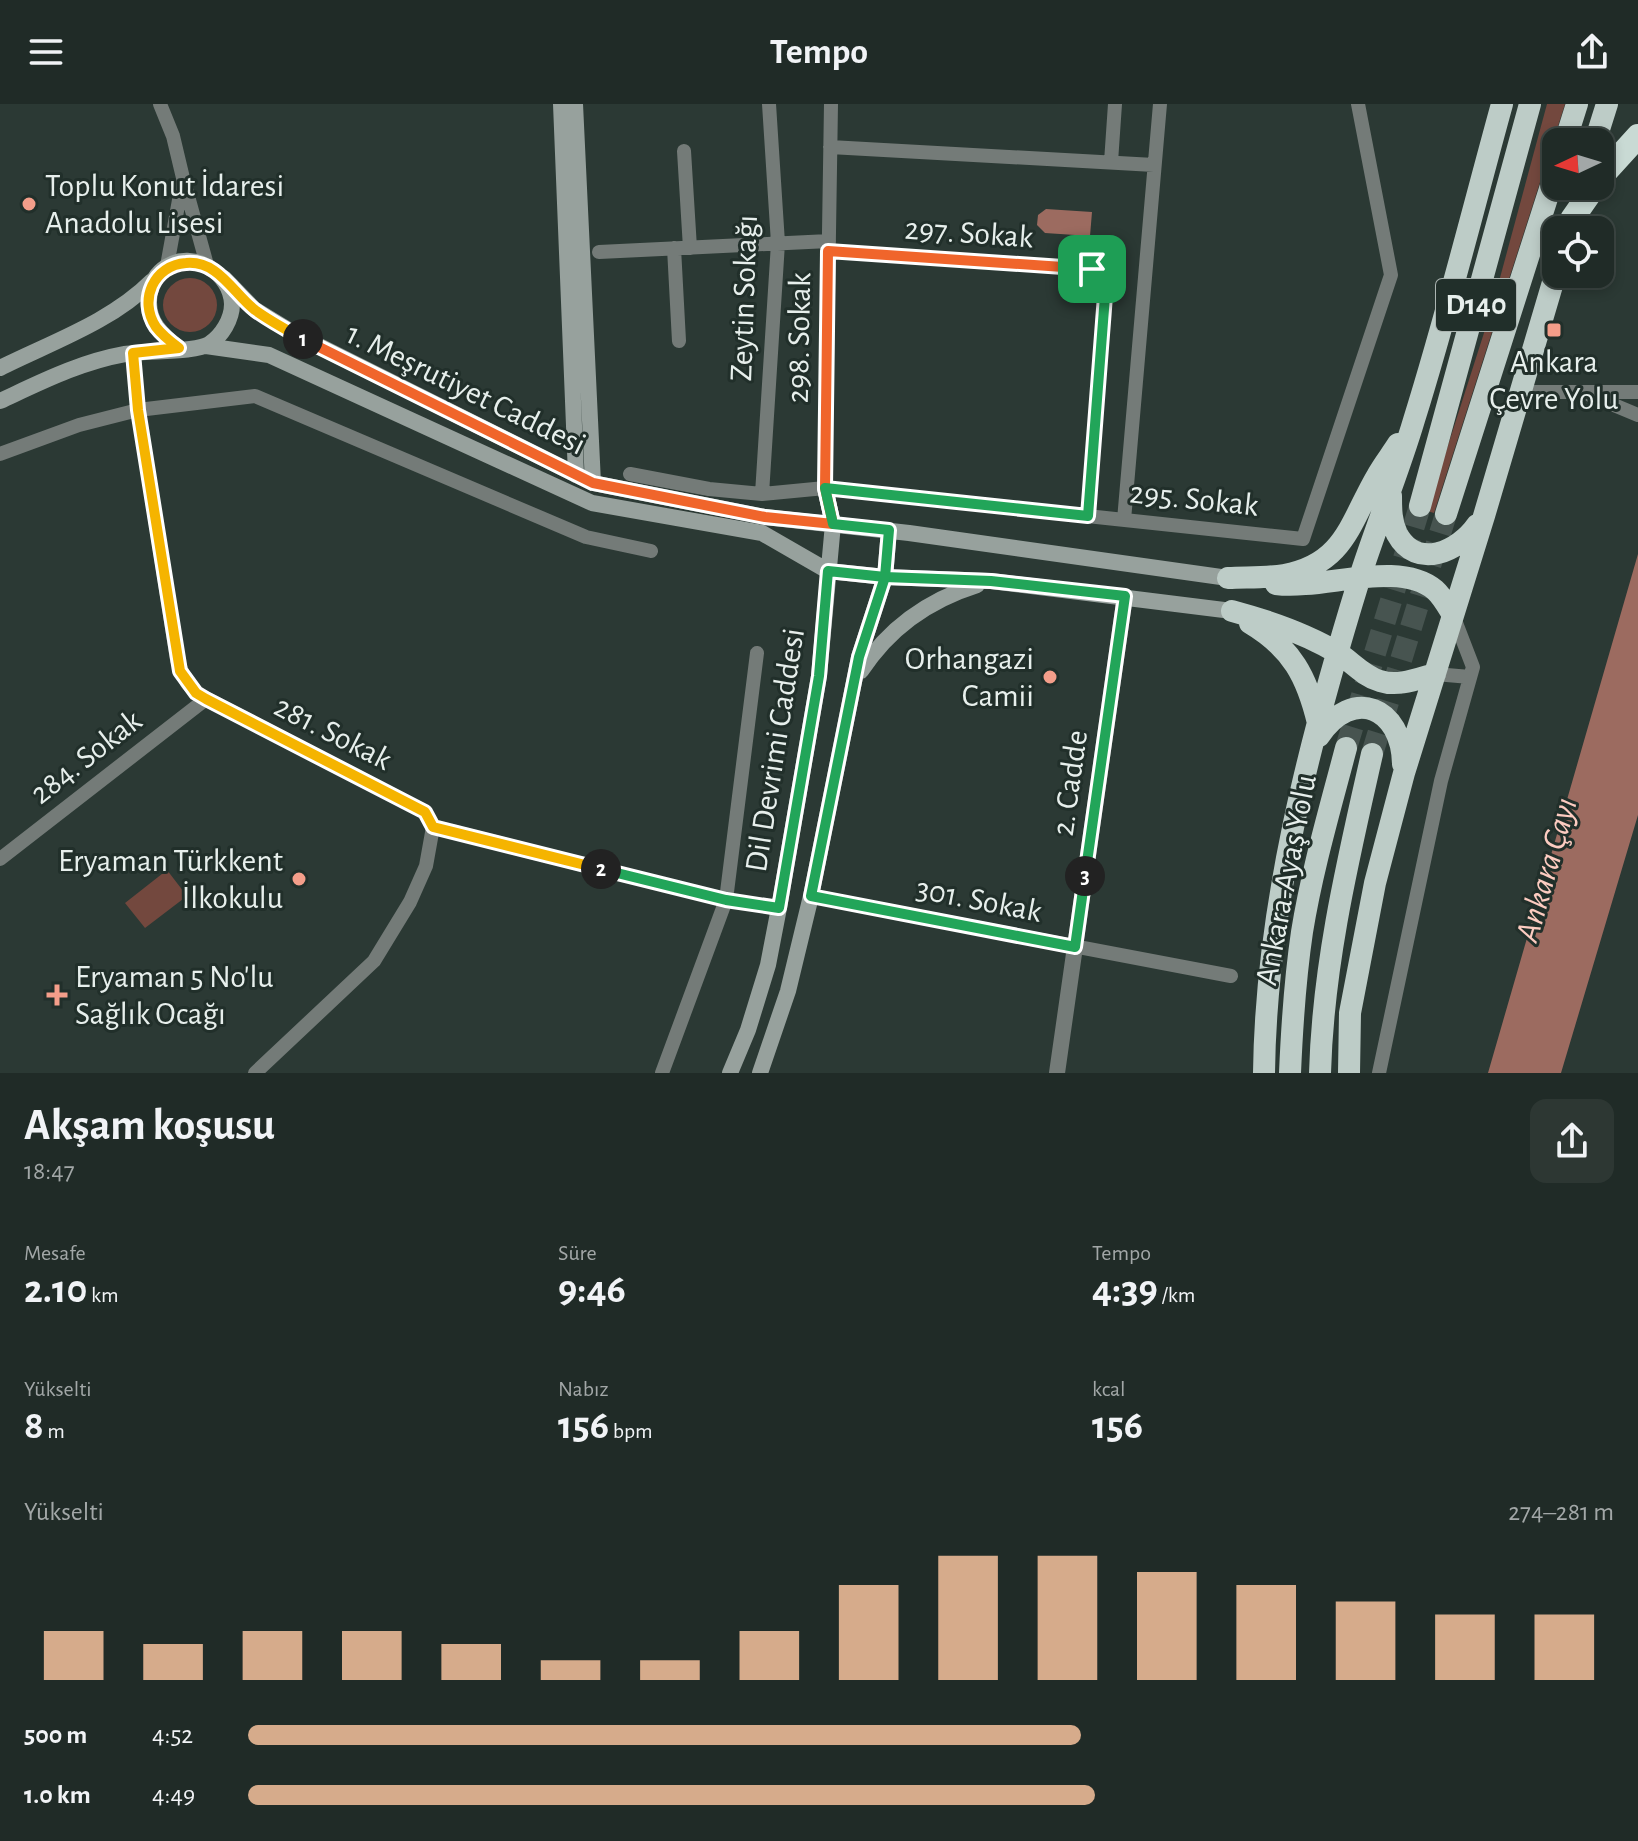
<!DOCTYPE html>
<html lang="tr">
<head>
<meta charset="utf-8">
<style>
  body { margin:0; font-family:"Alegreya Sans",sans-serif; background:#2d3733; color:#f1f3f6; height:100vh; display:flex; flex-direction:column; font-size:30px; white-space:nowrap }
  * { box-sizing:border-box; margin:0 }
  p { font-size:26px; color:#a2a7a7 }
  .icon { flex:none; width:44px; height:44px; fill:none; stroke:currentColor; stroke-width:2; stroke-linecap:round; stroke-linejoin:round }
  .map { position:relative; height:969px; overflow:hidden }
  .panel { display:flex; flex-direction:column; background:#202b27; flex:1 }
  .panel>* { flex:none }
  .needle { width:52px; rotate:266deg }
  .buttons { position:absolute; left:1542px; top:24px; display:grid; gap:16px }
  .buttons a { display:grid; place-items:center; width:72px; height:72px; border-radius:16px; background:#202b27; box-shadow:0 4px 12px #0003,0 0 0 2px #3d4744; font-size:40px }
  .pin { position:absolute; display:grid; place-items:center; width:68px; height:68px; color:#fff; margin:-34px; border-radius:16px; box-shadow:0 4px 12px #0006 }
  .km { position:absolute; width:40px; height:40px; margin:-20px; border-radius:50%; background:#222; color:#fff; font-size:22px; line-height:40px; text-align:center }
  .round { display:grid; place-items:center; flex:none; width:84px; height:84px; border-radius:16px; background:#2d3733 }
  .overview { display:flex; align-items:center; justify-content:space-between; height:136px; padding:0 24px }
  h1 { font-size:44px; font-weight:700; line-height:60px }
  .stats { display:grid; grid-template-columns:repeat(3,1fr); gap:12px; height:136px; padding:8px 24px }
  .stats div { display:grid; align-content:center }
  .stats b { font-size:40px; font-weight:700 }
  .stats small { font-size:22px; font-weight:400 }
  .stats p { font-size:22px }
  .chart { height:224px; padding:16px 24px }
  .chart p { display:flex; justify-content:space-between }
  .chart svg { width:100%; height:144px; margin-top:8px; stroke:#d6ab8b; stroke-width:6 }
  ul { padding:0 24px; list-style:none; font-size:26px }
  li { display:grid; grid-template-columns:128px 96px 1fr; align-items:center; height:60px }
  li i { height:20px; border-radius:10px; background:#d6ab8b }
  header { display:flex; justify-content:space-between; align-items:center; height:104px; padding:0 24px; background:#202b27; font-size:36px; font-weight:700 }
  .map>svg:first-child { display:block }
  .green { fill:#73483e }
  .water { fill:#9c6b60 }
  .lines { fill:none; stroke-linecap:round; stroke-linejoin:round }
  .trunk-tunnel { stroke:#475450; stroke-width:22; stroke-dasharray:22 11; stroke-linecap:butt }
  .minor { stroke:#747b78; stroke-width:14 }
  .tertiary { stroke:#747b78; stroke-width:16 }
  .secondary { stroke:#97a19d; stroke-width:16 }
  .trunk { stroke:#bdccc7; stroke-width:22 }
  .motorway { stroke:#c9dad4; stroke-width:24 }
  .split-1-casing { stroke:#fff; stroke-width:16 }
  .split-2-casing { stroke:#fff; stroke-width:16 }
  .split-3-casing { stroke:#fff; stroke-width:16 }
  .split-4-casing { stroke:#fff; stroke-width:16 }
  .split-1 { stroke:#f0652b; stroke-width:10 }
  .split-2 { stroke:#f5b400; stroke-width:10 }
  .split-3 { stroke:#22a559; stroke-width:10 }
  .split-4 { stroke:#22a559; stroke-width:10 }
  .poi-dot { fill:#f49e8a; stroke:#212f2a; stroke-width:3 }
  .labels { text-anchor:middle; dominant-baseline:central; stroke-width:6; stroke-linejoin:round; paint-order:stroke }
  .shield { fill:#212f2a; stroke:#acb5b2; stroke-width:2 }
  .shield-label { font-size:30px; font-weight:bold; fill:#e7efec }
  .poi-label { font-size:32px; fill:#e7efec; stroke:#212f2a; text-anchor:start }
  .street-label { font-size:32px; fill:#e7efec; stroke:#212f2a }
  .water-label { font-size:34px; font-style:italic; fill:#fdccc1; stroke:#212f2a }
</style>
</head>
<body>
<header><svg class="icon" aria-label="menu" viewBox="0 0 24 24"><path d="M4 6h16M4 12h16M4 18h16"/></svg>Tempo<svg class="icon" aria-label="share" viewBox="0 0 24 24"><path d="M12 15V3M7 8l5-5 5 5M5 13v7h14v-7"/></svg></header>
<div class="map">
<svg width="1638" height="969" viewBox="0 0 1638 969">
  <rect width="100%" height="100%" fill="#2b3934"/>
  <!-- green -->
  <path class="green" d="M1547,0h18l-131,409 -7,-2 64,-200z
    M163 201a27 27 0 1 1 54 0a27 27 0 1 1-54 0Z
    M167,766l20,26 -42,32 -20,-25z"/>
  <!-- water -->
  <path class="water" d="M1046,105l46,3 -2,24 -45,-3 -8,-8 1,-10z
    M1638,450v261l-77,258h-73z"/>
  <g class="lines">
    <!-- trunk-tunnel -->
    <path class="trunk-tunnel" d="M1346,644l74,-242
      M1372,650l74,-240"/>
    <!-- minor -->
    <path class="minor" d="M160,0l13,32 10,42
      M831,0l-6,384 8,36
      M830,43l324,18
      M684,47l6,97
      M1111,58l4,-58
      M674,144l5,93
      M828,147l264,18 14,14 -18,233
      M599,148l230,-11
      M167,162l16,-88 24,87
      M133,249l5,57 39,250 10,23 9,10 229,119 8,15 293,73 53,8
      M1520,288h118
      M1590,291l48,20
      M0,350l79,-29 59,-15 117,-14 331,141 65,14
      M630,370l79,15 53,5 63,-6 478,51 88,-264 -33,-171
      M762,390l16,-251 -9,-139
      M1124,416l36,-416
      M1435,570l35,3
      M0,755l206,-160
      M811,792l420,80
      M255,969l119,-112 36,-59 16,-36 7,-39
      M662,969l64,-173 31,-247
      M1379,969l62,-292 32,-114 -20,-52"/>
    <!-- tertiary -->
    <path class="tertiary" d="M1057,969l68,-477"/>
    <!-- secondary -->
    <path class="secondary" d="M561,0l15,371
      M575,0l18,379
      M224,174l30,31 41,25 298,149 172,34 144,16 319,45
      M206,242l63,9 323,148 170,30 66,38 57,6 106,4 241,30
      M0,264c52,-26 111,-46 152,-87
      M0,297c41,-19 80,-39 125,-47 21,-4 69,-1 84,-10 13,-8 23,-25 23,-40 -1,-31 -39,-55 -66,-37 -19,12 -22,43 -9,60 6,8 14,15 22,21
      M861,567c28,-43 68,-71 116,-86
      M730,969l18,-43 20,-65 11,-57 40,-232 14,-152
      M760,969l28,-82 23,-95 48,-239 26,-80 4,-47"/>
    <!-- trunk -->
    <path class="trunk" d="M1565,38l12,-38
      M1595,38l12,-38
      M1391,392c0,13 0,26 6,38 20,37 62,17 80,-9
      M1420,402l110,-402
      M1446,410l110,-344
      M1228,474c18,-1 38,0 56,-3 61,-11 66,-53 93,-99 6,-11 14,-21 21,-32
      M1276,480c48,6 122,-25 159,6 7,6 13,17 18,25
      M1232,507c37,10 73,22 106,42 14,9 25,23 42,28 18,6 37,-2 55,-7
      M1250,519c42,25 57,54 68,100
      M1319,632c34,-50 83,-29 84,28
      M1264,969c2,-167 46,-334 95,-493 17,-54 39,-106 55,-160 33,-105 59,-211 88,-316
      M1290,969c2,-47 5,-94 12,-141 10,-62 28,-123 44,-184
      M1320,969c3,-109 28,-213 52,-319
      M1349,969l1,-60 25,-130 29,-110 80,-257 72,-244"/>
    <!-- motorway -->
    <path class="motorway" d="M1600,74l38,-42
      M1572,115l23,-33"/>
  </g>
  <g class="lines">
    <!-- split-1 casing -->
    <g class="split-1-casing">
      <path id="split-1" d="M303,235l290,144 172,34 68,7 -8,-36 3,-237 264,18"/>
    </g>
    <!-- split-2 casing -->
    <g class="split-2-casing">
      <path id="split-2" d="M303,235c-16,-9 -33,-18 -48,-29 -22,-17 -37,-50 -69,-47 -32,2 -48,37 -30,64 6,8 15,15 23,21l-46,5 5,57 42,261 16,22 10,6 219,113 8,15 168,42"/>
    </g>
    <!-- split-3 casing -->
    <g class="split-3-casing">
      <path id="split-3" d="M601,765l125,31 53,8 40,-232 9,-105 57,6 106,4 134,15 -40,280"/>
    </g>
    <!-- split-4 casing -->
    <g class="split-4-casing">
      <path id="split-4" d="M1085,772l-10,71 -264,-51 48,-239 26,-80 4,-47 -56,-6 -8,-36 263,28 18,-233 -14,-14"/>
    </g>
    <!-- split-1 -->
    <use href="#split-1" class="split-1"/>
    <!-- split-2 -->
    <use href="#split-2" class="split-2"/>
    <!-- split-3 -->
    <use href="#split-3" class="split-3"/>
    <!-- split-4 -->
    <use href="#split-4" class="split-4"/>
  </g>
  <!-- markers -->
  <g class="poi-dot">
    <circle cx="29" cy="100" r="8"/>
    <rect x="1546" y="218" width="16" height="16" rx="4"/>
    <circle cx="1050" cy="573" r="8"/>
    <circle cx="299" cy="775" r="8"/>
    <path d="M53 879h8v8h8v8h-8v8h-8v-8h-8v-8h8z"/>
  </g>
  <g class="labels">
    <!-- shield labels -->
    <rect class="shield" x="1436" y="175" width="80" height="52" rx="6"/>
    <g class="shield-label">
      <text x="1476" y="201">D140</text>
    </g>
    <!-- poi labels -->
    <g class="poi-label">
      <text x="45" y="82">Toplu Konut İdaresi<tspan x="45" dy="37">Anadolu Lisesi</tspan></text>
      <text x="1554" y="258" text-anchor="middle">Ankara<tspan x="1554" dy="37">Çevre Yolu</tspan></text>
      <text x="1034" y="555" text-anchor="end">Orhangazi<tspan x="1034" dy="37">Camii</tspan></text>
      <text x="283" y="757" text-anchor="end">Eryaman Türkkent<tspan x="283" dy="37">İlkokulu</tspan></text>
      <text x="75" y="873">Eryaman 5 No'lu<tspan x="75" dy="37">Sağlık Ocağı</tspan></text>
    </g>
    <!-- street labels -->
    <g class="street-label">
      <text transform="translate(969 129) rotate(4)">297. Sokak</text>
      <text transform="translate(744 194) rotate(-88)">Zeytin Sokağı</text>
      <text transform="translate(799 234) rotate(-89)">298. Sokak</text>
      <text transform="translate(466 285) rotate(26)">1. Meşrutiyet Caddesi</text>
      <text transform="translate(1194 395) rotate(6)">295. Sokak</text>
      <text transform="translate(333 629) rotate(27)">281. Sokak</text>
      <text transform="translate(775 646) rotate(-81)">Dil Devrimi Caddesi</text>
      <text transform="translate(86 653) rotate(-38)">284. Sokak</text>
      <text transform="translate(1070 679) rotate(-82)">2. Cadde</text>
      <text transform="translate(1286 776) rotate(-79)">Ankara-Ayaş Yolu</text>
      <text transform="translate(979 796) rotate(11)">301. Sokak</text>
    </g>
    <!-- water labels -->
    <g class="water-label">
      <text transform="translate(1547 766) rotate(-74)">Ankara Çayı</text>
    </g>
  </g>
</svg>
<div class="buttons">
<a><svg class="needle" viewBox="-14 -14 28 28"><path d="M0-13l5 13h-10z" fill="#e53935"/><path d="M0 13l5-13h-10z" fill="#a2a7a7"/></svg></a>
<a><svg class="icon" aria-label="locate" viewBox="0 0 24 24"><circle cx="12" cy="12" r="6"/><path d="M12 2v4M12 18v4M2 12h4M18 12h4"/></svg></a>
</div>
<div class="pin" style="left:1092px;top:165px;background:#1e9e55"><svg class="icon" aria-label="arrive" viewBox="0 0 24 24"><path d="M6 21V4h12l-3 4 3 4H6"/></svg></div>
<b class="km" style="left:303px;top:235px">1</b>
<b class="km" style="left:601px;top:765px">2</b>
<b class="km" style="left:1085px;top:772px">3</b>
</div>
<section class="panel">
<div class="overview"><div><h1>Akşam koşusu</h1><p>18:47</p></div><a class="round"><svg class="icon" aria-label="share" viewBox="0 0 24 24"><path d="M12 15V3M7 8l5-5 5 5M5 13v7h14v-7"/></svg></a></div>
<div class="stats">
<div><p>Mesafe</p><b>2.10<small> km</small></b></div>
<div><p>Süre</p><b>9:46</b></div>
<div><p>Tempo</p><b>4:39<small> /km</small></b></div>
</div>
<div class="stats">
<div><p>Yükselti</p><b>8<small> m</small></b></div>
<div><p>Nabız</p><b>156<small> bpm</small></b></div>
<div><p>kcal</p><b>156</b></div>
</div>
<div class="chart"><p><span>Yükselti</span>274–281 m</p>
<svg viewBox="0 0 160 44" preserveAspectRatio="none"><path d="M5 44V29M15 44V33M25 44V29M35 44V29M45 44V33M55 44V38M65 44V38M75 44V29M85 44V15M95 44V6M105 44V6M115 44V11M125 44V15M135 44V20M145 44V24M155 44V24"/></svg>
</div>
<ul>
<li><b>500 m</b>4:52<i style="width:61%"></i></li>
<li><b>1.0 km</b>4:49<i style="width:62%"></i></li>
</ul>
</section>
</body>
</html>
